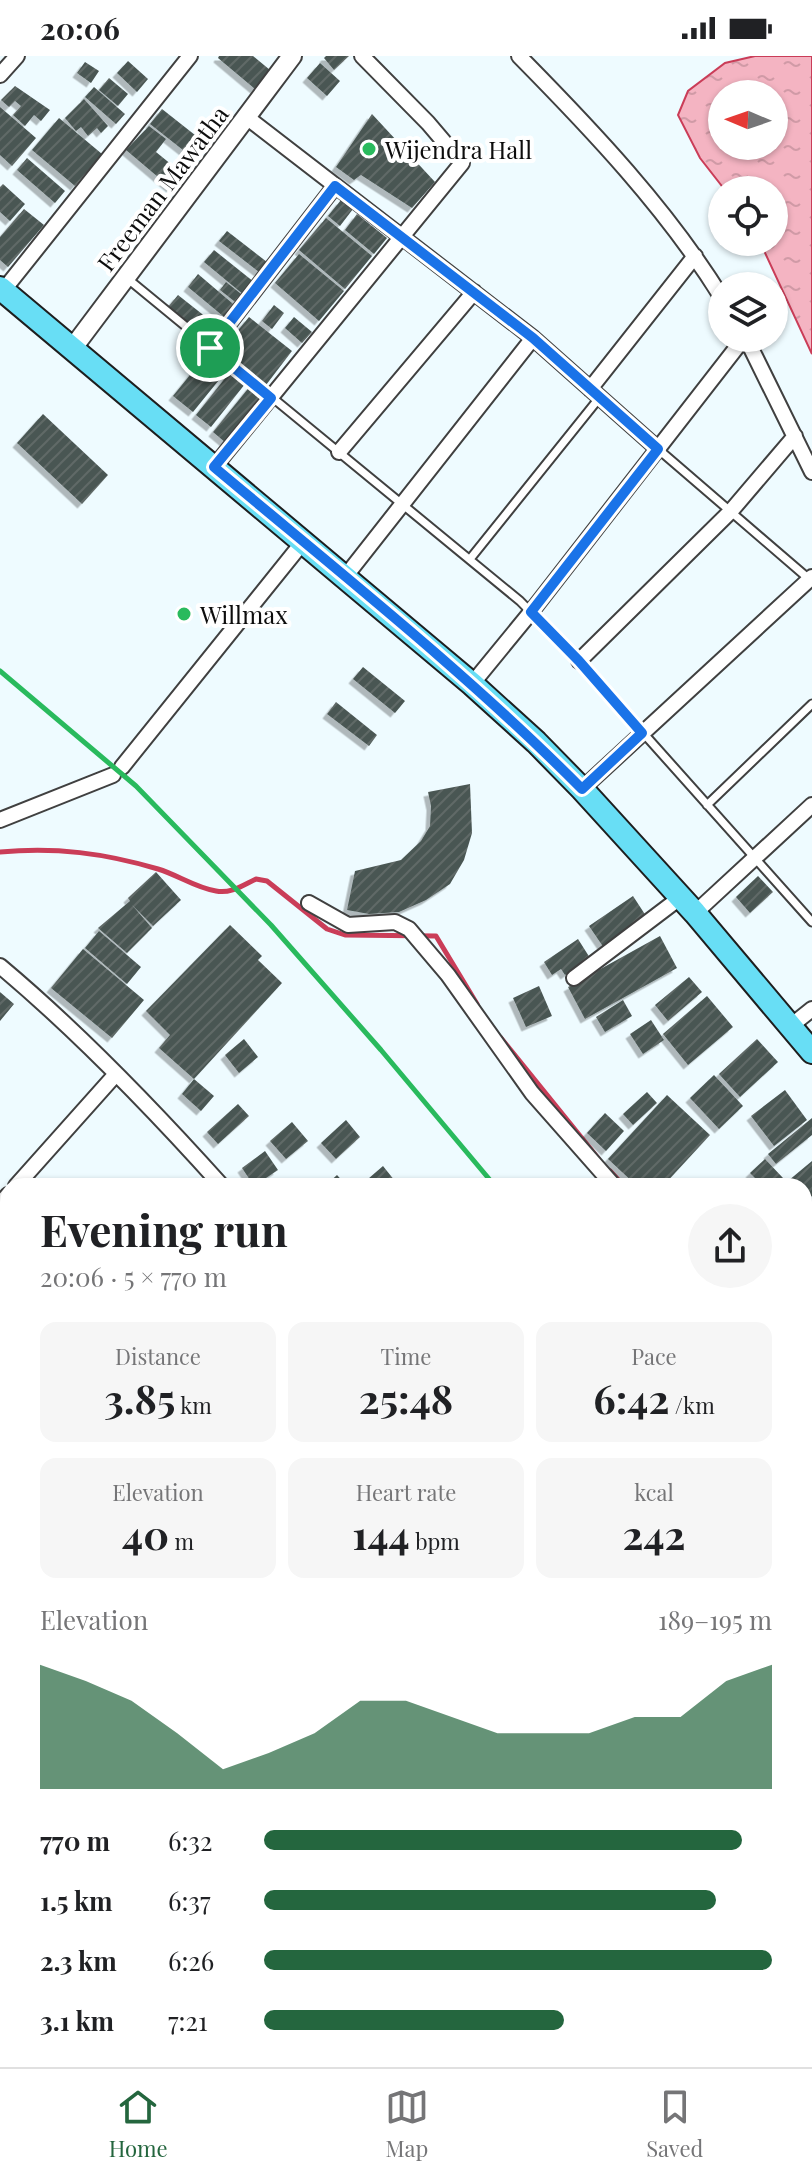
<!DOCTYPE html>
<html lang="en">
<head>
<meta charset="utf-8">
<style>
  body { margin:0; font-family:"Playfair Display",serif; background:#f6f6f6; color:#202124; height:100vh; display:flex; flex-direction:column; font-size:30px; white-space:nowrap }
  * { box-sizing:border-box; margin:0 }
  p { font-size:26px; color:#757577 }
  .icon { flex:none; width:44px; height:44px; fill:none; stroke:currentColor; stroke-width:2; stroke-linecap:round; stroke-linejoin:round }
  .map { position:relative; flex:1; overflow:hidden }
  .drawer { position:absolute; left:0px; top:1122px; width:812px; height:890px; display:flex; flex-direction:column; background:#fff; border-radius:24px 24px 0 0; box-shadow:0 2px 6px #0004 }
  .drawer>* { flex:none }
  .needle { width:52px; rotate:272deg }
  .controls { position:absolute; left:708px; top:24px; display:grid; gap:16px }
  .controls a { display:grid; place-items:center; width:80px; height:80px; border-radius:50%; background:#fff; box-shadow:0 2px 6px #0004; font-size:40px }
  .pin { position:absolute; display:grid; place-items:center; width:68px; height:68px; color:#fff; margin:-34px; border:4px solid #fff; border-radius:50%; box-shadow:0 2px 8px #0007 }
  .round { display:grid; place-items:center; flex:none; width:84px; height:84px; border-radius:42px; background:#f6f6f6 }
  .headline { display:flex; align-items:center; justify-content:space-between; height:136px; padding:0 40px }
  h1 { font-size:44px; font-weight:700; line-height:60px }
  .stats { display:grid; grid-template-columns:repeat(3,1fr); gap:12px; height:136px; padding:8px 40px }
  .stats div { display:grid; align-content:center; border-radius:16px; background:#f6f6f6; text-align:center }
  .stats b { font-size:40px; font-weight:700 }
  .stats small { font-size:22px; font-weight:400 }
  .stats p { font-size:22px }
  .chart { height:224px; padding:16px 40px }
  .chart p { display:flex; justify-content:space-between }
  .chart svg { width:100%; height:144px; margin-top:8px; fill:#24663e; opacity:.7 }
  ul { padding:0 40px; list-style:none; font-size:26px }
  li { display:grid; grid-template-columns:128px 96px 1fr; align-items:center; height:60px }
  li i { height:20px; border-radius:10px; background:#24663e }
  .status { display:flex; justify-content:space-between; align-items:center; height:56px; padding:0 40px; background:#fff; direction:ltr }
  .status svg { height:22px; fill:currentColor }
  .tab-bar { display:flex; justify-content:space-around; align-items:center; height:112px; border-top:2px solid #e0e0e0; background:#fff; font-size:22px; color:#757577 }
  .tab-bar a { display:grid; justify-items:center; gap:4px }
  .tab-bar .selected { color:#24663e }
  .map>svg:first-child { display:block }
  .farmland { fill:url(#farmland-dots) }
  .water { fill:url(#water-ripples); stroke:#ca3d58; stroke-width:2; fill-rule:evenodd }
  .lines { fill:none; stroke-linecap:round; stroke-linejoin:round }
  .stream { stroke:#ca3d58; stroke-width:5 }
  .building { fill:url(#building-hatch); filter:url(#shadow) }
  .service-casing { stroke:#404040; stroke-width:11 }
  .minor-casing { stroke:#404040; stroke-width:18 }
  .tertiary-casing { stroke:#404040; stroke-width:22 }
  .primary-casing { stroke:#1e1e1e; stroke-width:26 }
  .trunk-casing { stroke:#1e1e1e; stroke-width:28 }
  .service { stroke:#fff; stroke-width:7 }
  .minor { stroke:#fff; stroke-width:14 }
  .tertiary { stroke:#fff; stroke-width:18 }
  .primary { stroke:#68def5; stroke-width:22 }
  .trunk { stroke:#61e7e8; stroke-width:24 }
  .rail { stroke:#29ba5d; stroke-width:5 }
  .route-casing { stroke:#fff; stroke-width:16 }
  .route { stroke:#1a73e8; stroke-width:10 }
  .poi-dot { fill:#29ba5d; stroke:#fff; stroke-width:3 }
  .labels { text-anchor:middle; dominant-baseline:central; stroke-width:8; stroke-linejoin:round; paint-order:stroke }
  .poi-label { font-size:24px; fill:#0d0d0d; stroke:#fff; text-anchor:start }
  .street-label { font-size:24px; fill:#0d0d0d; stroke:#fff }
</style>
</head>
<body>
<div class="status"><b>20:06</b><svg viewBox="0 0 49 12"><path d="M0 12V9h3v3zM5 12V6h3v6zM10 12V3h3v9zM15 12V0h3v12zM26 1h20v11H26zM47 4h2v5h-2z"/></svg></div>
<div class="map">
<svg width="812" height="2011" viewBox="0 0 812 2011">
  <defs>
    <pattern id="farmland-dots" width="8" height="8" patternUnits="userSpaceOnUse" patternTransform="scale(2)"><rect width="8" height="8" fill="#cfe8f4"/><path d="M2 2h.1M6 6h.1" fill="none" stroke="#b1c6d0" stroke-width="1.8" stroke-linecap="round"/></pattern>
    <pattern id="water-ripples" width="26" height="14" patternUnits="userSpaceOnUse" patternTransform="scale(2)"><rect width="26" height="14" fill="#f4b4c2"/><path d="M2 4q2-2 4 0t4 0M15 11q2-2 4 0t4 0" fill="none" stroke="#d09aa6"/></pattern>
    <pattern id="building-hatch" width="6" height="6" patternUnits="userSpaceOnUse" patternTransform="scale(2)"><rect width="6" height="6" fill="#4a5653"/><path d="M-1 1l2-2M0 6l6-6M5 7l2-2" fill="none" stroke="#606967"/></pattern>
    <filter id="shadow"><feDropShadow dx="-4.5" dy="4.5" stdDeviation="0" flood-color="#0004"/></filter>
  </defs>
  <rect width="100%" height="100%" fill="#eefbff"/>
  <!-- farmland -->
  <path class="farmland" d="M0,1936h8v68h104l8,7h-120z"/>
  <!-- water -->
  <path class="water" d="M755,0h57v298l-52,-112h14v-52h-49l-25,-32 -22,-43 10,-24 37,-28zM722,38h52v52h-52z"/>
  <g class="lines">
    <!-- stream -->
    <path class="stream" d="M0,796c56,-5 104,1 158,17 20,6 38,19 58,22 15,3 27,-6 40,-12l11,2 60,48 18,6 91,1 41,68
      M501,982l97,120
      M610,1115l14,15
      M804,1213l8,-3"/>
  </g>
  <!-- building -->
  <path class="building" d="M219,0h34l17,14 -15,19 -37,-31z
    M326,0h23l-15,14 -10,-12z
    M128,5l20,18 -11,13 -20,-19z
    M85,6l14,9 -8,12 -14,-10z
    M320,7l20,18 -13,15 -20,-18z
    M109,22l19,16 -10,12 -19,-16z
    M15,30l35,24 -9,11 -7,-6 -9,11 -12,-11 8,-9 -6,-5 -6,6 -8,-7z
    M94,31l31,27 -9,10 -31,-27z
    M84,43l24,27 -7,7 -4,-5 -9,8 -7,-9 -5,4 -11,-13z
    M0,51l36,31 -24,28 -12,-11z
    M162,53l38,30 -12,15 -38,-30z
    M372,58l63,68 -23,26 -51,-33 -7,5 -18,-13z
    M59,62l43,36 -27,32 -43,-36z
    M149,70l17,13 -10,13 27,22 -12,14 -45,-38z
    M27,102l38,33 -10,12 -38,-33z
    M3,128l22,20 -15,17 -10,-9v-25z
    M341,144l12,9 -13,17 -12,-10z
    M24,153l20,16 -36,42 -8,-7v-23z
    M357,158l30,24 -13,16 -29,-24z
    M326,162l46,38 -27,33 -46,-39z
    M227,175l40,31 -8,10 -40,-31z
    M214,194l40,32 -10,13 -40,-33z
    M299,198l45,37 -25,30 -44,-38z
    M198,218l41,35 -10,12 -41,-34z
    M226,226l19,15 -6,8 -19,-15z
    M178,239l43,34 -10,12 -43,-34z
    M274,249l10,8 -12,16 -10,-8z
    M249,261l43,34 -26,34 -44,-35z
    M294,261l18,15 -10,11 -17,-15z
    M203,303l20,16 -30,37 -20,-16z
    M230,316l15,12 -34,43 -15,-12z
    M251,329l13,11 -38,47 -13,-11z
    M43,358l65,61 -26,29 -65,-61z
    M363,611l42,34 -10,12 -42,-34z
    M336,646l41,33 -8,11 -42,-32z
    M470,728l2,49 -8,27 -14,24 -24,16 -27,12 -30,2 -22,-4 8,-39 46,-11 20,-19 9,-15 1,-20 -3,-14z
    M156,816l25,28 -28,26 -21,-21 20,23 -25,25 -29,-25 32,-27 -2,-3z
    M758,820l15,16 -23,21 -14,-16z
    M633,840l15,23 -44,29 -15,-22z
    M230,869l32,31 -4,4 24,23 -88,96 20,17 -13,15 -19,-17 12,-15 -35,-31 11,-13 -24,-24z
    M99,875l42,36 -14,17 -42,-36z
    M660,880l17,32 -92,51 -17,-32z
    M578,883l12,19 -25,17 -4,-6 -9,6 -8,-13z
    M83,893l61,51 -32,38 -61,-50z
    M689,921l13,15 -34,29 -13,-16z
    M539,930l13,30 -26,11 -13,-29z
    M0,936l14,12 -14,17z
    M707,940l26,31 -45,38 -25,-31z
    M623,944l9,16 -27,16 -9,-15z
    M651,964l13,20 -21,14 -13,-20z
    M244,983l14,18 -19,16 -14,-18z
    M757,983l21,23 -38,35 -21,-23z
    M714,1019l29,31 -24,23 -29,-31z
    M785,1034l22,30 -33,26 -23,-30z
    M647,1036l10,11 -24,22 -10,-11z
    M667,1039l43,40 -47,51h-26l-29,-27z
    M238,1048l11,12 -31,28 -11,-12z
    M605,1057l19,18 -18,20 -19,-18z
    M812,1062v17l-36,29 -8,-10z
    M346,1064l14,17 -24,22 -15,-16z
    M292,1066l16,19 -22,18 -16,-18z
    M265,1095l13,19 -24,16 -12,-18z
    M765,1103l18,19 -8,8h-12l-13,-13z
    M812,1105v36l-3,-4 -5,4v-11h-22z
    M383,1110l12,15 5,5h-26l-6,-7z
    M337,1119l10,11h-22z
    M804,1676l8,12v13l-8,6z
    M0,1733l8,7v29l-8,9z
    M812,1764v100l-6,4 -2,-4v-95z
    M245,2004h30l7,7h-43z
    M336,2004h40l8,7h-49l-3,-3z
    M593,2004h30l7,7h-43z
    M642,2004h30l-6,7h-25l-3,-2z
    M695,2004h37l-6,7h-23z"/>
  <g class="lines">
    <!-- service casing -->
    <g class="service-casing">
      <path id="service" d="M128,223l392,322 59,60 233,261
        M658,393l151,130
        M470,503l130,-162
        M707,749l105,-101
        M0,1554l8,-10"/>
    </g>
    <!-- minor casing -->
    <g class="minor-casing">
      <path id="minor" d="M519,0c73,74 148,153 203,242
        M0,19l17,-19
        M245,60l288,222 -188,239
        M3,235l187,-235
        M533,282l125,111
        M746,282l66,134
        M210,292l125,-162
        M590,333l105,-133
        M339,396l135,-160
        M214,411l248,-304 -34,-40 -66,-67
        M579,605l152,-150 64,-75
        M472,628l59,-72 213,-274
        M122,711l181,-225
        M582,733l230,-212
        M0,764l113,-45
        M309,847l39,22 47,-3 14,7 39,46 84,118 82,93
        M695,857l117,-108
        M0,910c80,67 152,142 222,220
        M574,922l107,-81
        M792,969l20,-16
        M16,1130l100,-112
        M0,1148l8,-9
        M804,1226l8,-3
        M804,1458l8,-3
        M0,1460l8,8
        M804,1967l8,11
        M447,2011l5,-7"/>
    </g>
    <!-- tertiary casing -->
    <g class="tertiary-casing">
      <path id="tertiary" d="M72,293l220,-293"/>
    </g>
    <!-- primary casing -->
    <g class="primary-casing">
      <path id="primary" d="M0,232l472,396 64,58 46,47 113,124 117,139"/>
    </g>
    <!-- trunk casing -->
    <g class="trunk-casing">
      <path id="trunk" d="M0,1866l8,8
        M152,2004l8,7"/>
    </g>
    <!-- service -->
    <use href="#service" class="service"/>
    <!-- minor -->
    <use href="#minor" class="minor"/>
    <!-- tertiary -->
    <use href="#tertiary" class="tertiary"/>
    <!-- primary -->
    <use href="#primary" class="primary"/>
    <!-- trunk -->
    <use href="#trunk" class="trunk"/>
    <!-- rail -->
    <path class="rail" d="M0,615l136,115 135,139 110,125 114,136
      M804,1593l8,13"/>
  </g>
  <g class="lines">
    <!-- route casing -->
    <g class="route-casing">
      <path id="route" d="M335,130l198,152 125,111 -127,163 48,49 63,72 -60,56c-115,-116 -243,-217 -368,-322l57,-69 -61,-50z"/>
    </g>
    <!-- route -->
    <use href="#route" class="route"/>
  </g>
  <!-- markers -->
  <g class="poi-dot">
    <circle cx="369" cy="93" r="8"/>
    <circle cx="184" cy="558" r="8"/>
  </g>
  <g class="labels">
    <!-- poi labels -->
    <g class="poi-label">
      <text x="385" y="93">Wijendra Hall</text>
      <text x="200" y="558">Willmax</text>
    </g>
    <!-- street labels -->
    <g class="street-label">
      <text transform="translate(162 132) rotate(-53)">Freeman Mawatha</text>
    </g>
  </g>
</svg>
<div class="controls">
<a><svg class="needle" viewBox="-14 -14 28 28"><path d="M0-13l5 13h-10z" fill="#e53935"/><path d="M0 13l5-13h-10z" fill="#757577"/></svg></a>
<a><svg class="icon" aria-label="locate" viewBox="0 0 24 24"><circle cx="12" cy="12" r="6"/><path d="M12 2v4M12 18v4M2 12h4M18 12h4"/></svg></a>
<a><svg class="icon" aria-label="layers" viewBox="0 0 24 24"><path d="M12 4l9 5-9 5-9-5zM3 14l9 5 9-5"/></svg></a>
</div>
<div class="pin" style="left:210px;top:292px;background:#1e9e55"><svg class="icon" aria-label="arrive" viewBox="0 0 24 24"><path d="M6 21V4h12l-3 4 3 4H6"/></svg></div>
<section class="drawer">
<div class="headline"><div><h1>Evening run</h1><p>20:06 · 5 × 770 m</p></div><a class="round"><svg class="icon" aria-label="share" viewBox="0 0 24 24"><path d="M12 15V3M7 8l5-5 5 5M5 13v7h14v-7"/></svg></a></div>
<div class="stats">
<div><p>Distance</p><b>3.85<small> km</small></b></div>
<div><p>Time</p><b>25:48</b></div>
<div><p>Pace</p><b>6:42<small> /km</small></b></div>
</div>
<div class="stats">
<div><p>Elevation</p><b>40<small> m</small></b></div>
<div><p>Heart rate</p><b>144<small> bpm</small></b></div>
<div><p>kcal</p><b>242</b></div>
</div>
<div class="chart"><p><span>Elevation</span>189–195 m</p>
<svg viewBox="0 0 160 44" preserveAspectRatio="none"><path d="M0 44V6L10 11L20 17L30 27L40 38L50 33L60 27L70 17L80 17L90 22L100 27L110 27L120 27L130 22L140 22L150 11L160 6V44z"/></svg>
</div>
<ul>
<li><b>770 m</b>6:32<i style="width:94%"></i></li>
<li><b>1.5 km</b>6:37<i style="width:89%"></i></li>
<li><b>2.3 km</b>6:26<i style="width:100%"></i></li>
<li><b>3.1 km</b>7:21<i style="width:59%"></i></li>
</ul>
</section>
</div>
<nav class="tab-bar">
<a class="selected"><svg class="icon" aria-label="home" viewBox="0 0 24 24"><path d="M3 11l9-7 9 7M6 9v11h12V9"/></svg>Home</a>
<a><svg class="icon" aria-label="map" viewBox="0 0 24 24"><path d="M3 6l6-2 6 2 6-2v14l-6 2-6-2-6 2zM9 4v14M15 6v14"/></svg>Map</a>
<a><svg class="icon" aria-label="saved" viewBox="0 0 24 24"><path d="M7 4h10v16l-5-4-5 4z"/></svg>Saved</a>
</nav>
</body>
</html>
